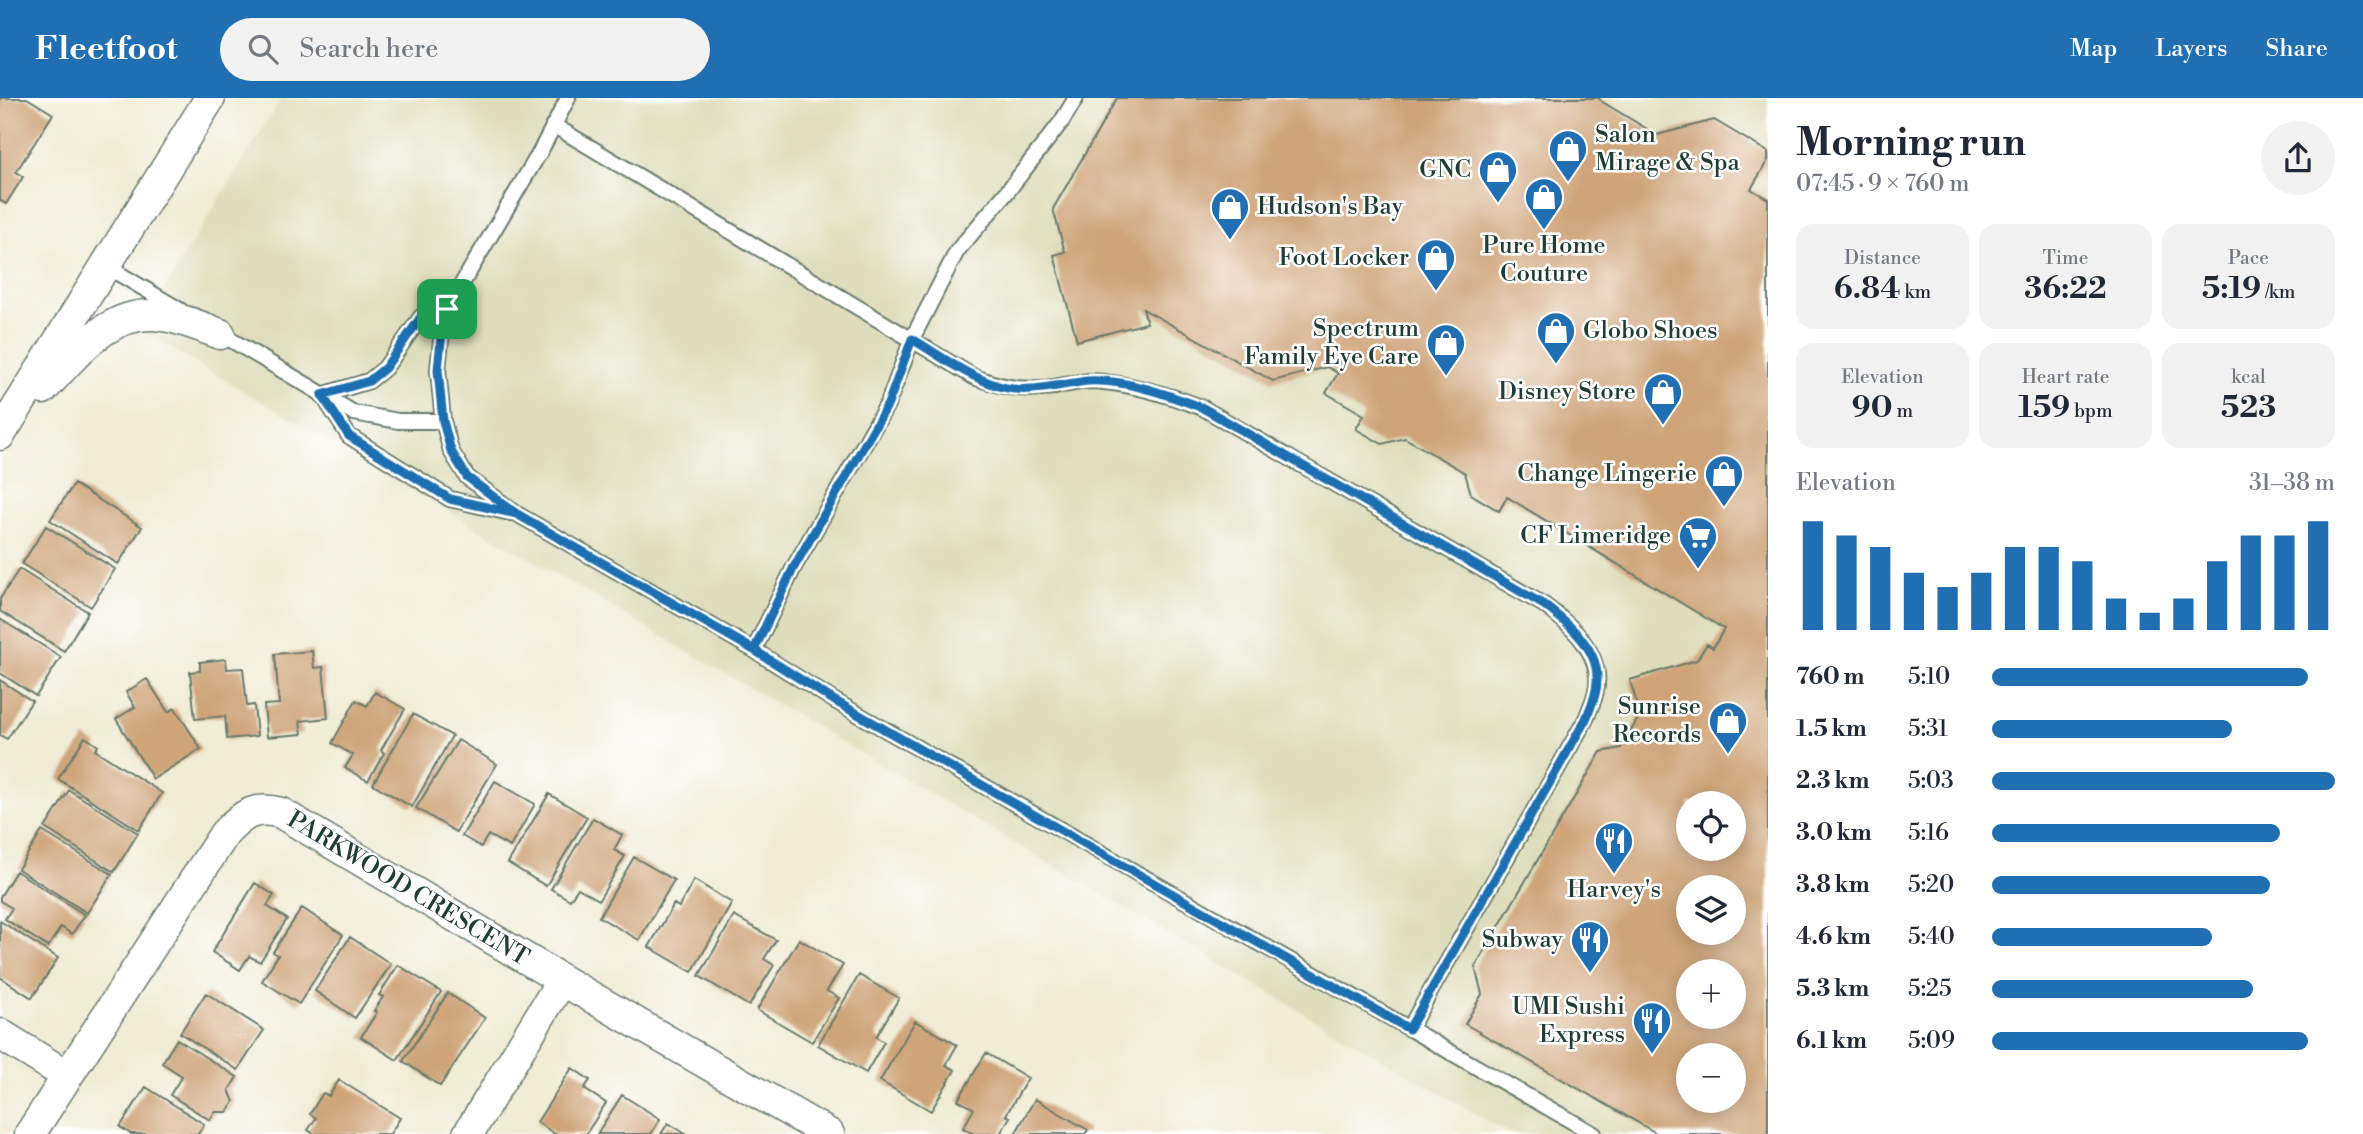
<!DOCTYPE html>
<html lang="en">
<head>
<meta charset="utf-8">
<style>
  body { margin:0; font-family:"Libre Bodoni",serif; background:#f2f2f3; color:#1f2937; height:100vh; display:flex; flex-direction:column; font-size:26px; white-space:nowrap }
  * { box-sizing:border-box; margin:0 }
  p { font-size:23px; color:#747a83 }
  .icon { flex:none; width:38px; height:38px; fill:none; stroke:currentColor; stroke-width:2; stroke-linecap:round; stroke-linejoin:round }
  .map { position:relative; flex:1; overflow:hidden }
  .drawer { display:flex; flex-direction:column; background:#fff; width:595px }
  .drawer>* { flex:none }
  .tools { position:absolute; left:1676px; top:693px; display:grid; gap:14px }
  .tools a { display:grid; place-items:center; width:70px; height:70px; border-radius:50%; background:#fff; box-shadow:0 4px 18px #0003; font-size:35px }
  .pin { position:absolute; display:grid; place-items:center; width:60px; height:60px; color:#fff; margin:-30px; border-radius:14px; box-shadow:0 4px 10px #0006 }
  .round { display:grid; place-items:center; flex:none; width:74px; height:74px; border-radius:37px; background:#f2f2f3 }
  .overview { display:flex; align-items:center; justify-content:space-between; height:119px; padding:0 28px }
  h1 { font-size:38px; font-weight:700; line-height:52px }
  .metrics { display:grid; grid-template-columns:repeat(3,1fr); gap:10px; height:119px; padding:7px 28px }
  .metrics div { display:grid; align-content:center; border-radius:18px; background:#f2f2f3; text-align:center }
  .metrics b { font-size:30px; font-weight:700 }
  .metrics small { font-size:19px; font-weight:400 }
  .metrics p { font-size:19px }
  .chart { height:196px; padding:14px 28px }
  .chart p { display:flex; justify-content:space-between }
  .chart svg { width:100%; height:126px; margin-top:7px; stroke:#1f6fb2; stroke-width:6 }
  ul { padding:0 28px; list-style:none; font-size:23px }
  li { display:grid; grid-template-columns:112px 84px 1fr; align-items:center; height:52px }
  li i { height:18px; border-radius:9px; background:#1f6fb2 }
  header { display:flex; align-items:center; gap:42px; box-sizing:border-box; height:98px; padding:0 35px; background:#1f6fb2; color:#fff }
  header strong { font-size:33px }
  nav { display:flex; gap:38px; margin-inline-start:auto; font-size:24px }
  .search { width:490px; height:63px; background:#f2f2f3; display:flex; align-items:center; gap:18px; box-sizing:border-box; padding:0 24px; border-radius:38px; color:#747a83; font-size:26px }
  main { display:flex; flex:1; min-height:0 }
  .map>svg:first-child { display:block }
  .built { fill:#dfddbb; fill-rule:evenodd }
  .building { fill:#cfa479; fill-rule:evenodd }
  .lines { fill:none; stroke-linecap:round; stroke-linejoin:round }
  .service-casing { stroke:#687a6c; stroke-width:18 }
  .minor-casing { stroke:#687a6c; stroke-width:33 }
  .service { stroke:#fff; stroke-width:14 }
  .minor { stroke:#fff; stroke-width:30 }
  .route-casing { stroke:#fff; stroke-width:14 }
  .route { stroke:#1f6fb2; stroke-width:9 }
  .labels { text-anchor:middle; dominant-baseline:central; stroke-width:5; stroke-linejoin:round; paint-order:stroke }
  .poi-label { font-size:24px; fill:#1f3d34; stroke:#fff; text-anchor:end }
  .street-label { font-size:24px; fill:#1f3d34; stroke:#fff }
</style>
</head>
<body>
<header>
<strong>Fleetfoot</strong>
<div class="search"><svg class="icon" aria-label="search" viewBox="0 0 24 24"><circle cx="10" cy="10" r="6"/><path d="M15 15l6 6"/></svg>Search here</div>
<nav><a>Map</a><a>Layers</a><a>Share</a></nav>
</header>
<main>
<div class="map">
<svg width="1768" height="1036" viewBox="0 0 1768 1036">
  <rect width="100%" height="100%" fill="#fff"/>
  <filter id="ink" filterUnits="userSpaceOnUse"><feTurbulence type="fractalNoise" baseFrequency=".0143" numOctaves="2"/><feDisplacementMap in="SourceGraphic" scale="14" xChannelSelector="R" yChannelSelector="G"/><feConvolveMatrix kernelMatrix="1 2 1 2 8 2 1 2 1" color-interpolation-filters="sRGB"/></filter>
  <filter id="wash" filterUnits="userSpaceOnUse"><feTurbulence type="fractalNoise" baseFrequency=".00686" numOctaves="4" result="noise"/><feDisplacementMap in="SourceGraphic" scale="28" xChannelSelector="R" yChannelSelector="G"/><feGaussianBlur stdDeviation="1.57" result="paint"/><feColorMatrix in="noise" values="0 0 0 0 0 0 0 0 0 0 0 0 0 0 0 0 0 1.4 0 .05"/><feComposite in="paint" operator="in"/></filter>
  <g filter="url(#wash)">
    <rect width="100%" height="100%" fill="#f0ecd5"/>
    <!-- built -->
    <path class="built" d="M282,0h1486v1036h-258l-1367,-802 37,-70zM1689,705h45v46h-45zM1689,789h45v46h-45zM1689,873h45v46h-45zM1689,957h45v46h-45z"/>
    <g id="blocks">
      <!-- building -->
      <path class="building" d="M0,0h27l26,16 -37,58 7,5 -17,27 -6,-4z
        M1117,0h482l2,3 56,34 57,-15 54,32v8l-17,29 17,10v935h-110l-193,-110 17,-30 -7,-27 126,-215 20,-4 19,-33 -10,-35 67,-20 10,-16 6,4 11,-19 -217,-132 -8,14 -28,-17 -6,-21 -60,-35 -23,6 -26,-15 8,-14 -38,-22 12,-20 -11,-6 -54,14 -130,-72 4,14 -70,18 -23,-86 11,-3 -12,-43zM1689,705h45v46h-45zM1689,789h45v46h-45zM1689,873h45v46h-45zM1689,957h45v46h-45z
        M74,386l68,43 -24,37 -68,-44z
        M46,428l69,43 -24,38 -69,-43z
        M19,471l69,43 -24,39 -64,-40v-12z
        M0,521l61,38 -25,39 -36,-23z
        M312,553l2,17 9,-1 5,51 -28,3 2,13 -35,3 -3,-32 15,-1 -4,-50z
        M226,561l1,10 16,-1 4,38 7,-1 3,31 -30,3 -2,-23 -30,3 -5,-47 10,-1v-9z
        M147,581l21,33 7,-4 26,41 -48,30 -37,-60 19,-12 -9,-15z
        M0,582l32,21 -25,38 -7,-4z
        M375,594l30,17 -24,41 3,3 -16,28 -23,-13 8,-13 -21,-12 24,-43 11,6z
        M413,616l39,22 -40,71 -39,-23z
        M85,639l13,9 -3,4 67,43 -23,37 -81,-51z
        M458,642l39,24 -41,68 -40,-24z
        M495,683l40,23 -25,43 -22,-12 -7,12 -19,-11z
        M69,692l69,43 -24,39 -69,-44z
        M549,696l38,23 -41,69 -38,-23z
        M593,720l29,17 -8,15 11,6 -26,44 -21,-12 -8,12 -19,-11z
        M42,733l70,43 -25,39 -69,-44z
        M634,759l40,23 -35,60 -40,-23z
        M16,773l69,44 -13,19 -11,-7 -13,20 -43,-28 7,-11 -12,-7v-4z
        M694,782l38,23 -40,69 -43,-25 25,-43 5,3z
        M255,785l19,12 -7,11 20,13 -27,43 -11,-6 -9,14 -28,-18z
        M302,810l41,27 -44,69 -37,-23 16,-26 -5,-3z
        M734,818l42,24 -12,19 10,6 -25,41 -50,-30z
        M0,823l58,37 -26,40 -32,-21z
        M350,839l41,27 -36,54 -40,-27z
        M799,841l44,26 -16,26 12,7 -27,44 -55,-32z
        M398,867l43,27 -44,68 -36,-23 16,-25 -3,-1 9,-14 -4,-2z
        M859,877l40,23 -23,39 8,5 -18,31 -48,-28z
        M206,895l58,37 -26,40 -58,-37z
        M448,895l37,25 -45,68 -37,-25z
        M915,923l42,24 -11,20 9,5 -24,41 -51,-30z
        M177,941l60,38 -8,13 5,12 -7,10h-12l-5,8 -40,-25 12,-19 -20,-13z
        M986,955l42,25 -22,37 4,2 -10,17h-26l-11,-6 11,-19 -16,-9z
        M572,970l18,12 -6,9 22,14 -20,31h-31l-18,-12z
        M339,982l61,38 -10,16h-76l-6,-4 8,-12 -6,-4 13,-21 6,3z
        M146,989l58,37 -6,10h-67l-11,-7z
        M622,997l38,24 -9,15h-54z
        M1035,1001l53,31 -3,4h-70z
        M668,1025l18,11h-25z"/>
    </g>
  </g>
  <g filter="url(#ink)">
    <use href="#blocks" fill-opacity="0" stroke="#687a6c" stroke-width="2"/>
    <g class="lines">
      <!-- service casing -->
      <g class="service-casing">
        <path id="service" d="M568,0l-28,54 -93,157 -6,31 -3,30 5,51 8,30 16,26 50,37 237,136 81,51 759,433
          M553,27l421,252c30,11 49,14 80,10 12,-2 26,-6 38,-6 38,2 75,13 111,27l341,197c23,17 50,40 53,70 2,15 -6,31 -11,44l-177,310
          M106,168l74,44
          M216,233l138,82 44,8h45
          M322,297l47,-14 16,-13 36,-51 26,-8
          M325,301l24,37 101,63 60,14
          M754,552l40,-83 94,-164 24,-64 45,-88 50,-59 55,-71 14,-23"/>
      </g>
      <!-- minor casing -->
      <g class="minor-casing">
        <path id="minor" d="M43,291c33,-34 67,-82 120,-73 20,3 39,11 57,18
          M0,337l210,-337
          M0,936l66,41
          M30,1036l195,-301c18,-19 30,-27 56,-20l281,167 267,154
          M468,1036l94,-154"/>
      </g>
      <!-- service -->
      <use href="#service" class="service"/>
      <!-- minor -->
      <use href="#minor" class="minor"/>
    </g>
  </g>
  <g class="lines" filter="url(#ink)">
    <!-- route casing -->
    <g class="route-casing">
      <path id="route" d="M447,211l-26,8 -36,51 -16,13 -47,14 27,41 101,63 67,15 237,136 81,51 574,328 177,-310c5,-13 12,-27 11,-42 0,-31 -31,-55 -53,-72l-341,-197c-34,-13 -78,-29 -115,-27 -28,3 -58,13 -86,6 -33,-9 -61,-31 -90,-48l-24,65 -94,163 -40,83 -237,-136 -50,-37 -16,-26 -8,-30 -5,-51 3,-30 6,-31"/>
    </g>
    <!-- route -->
    <use href="#route" class="route"/>
  </g>
  <!-- icons -->
  <defs>
    <g id="shop-pin" transform="scale(2.0125)"><path d="M0 17L-7.5 6A9.5 9.5 0 1 1 7.5 6Z" fill="#1f6fb2" stroke="#fff"/><path d="M-5-2.5h2.3a2.7 3.5 0 0 1 5.4 0H5L5.5 6h-11ZM-1.5-2.5h3a1.5 2.3 0 0 0-3 0Z" fill="#fff"/></g>
    <g id="supermarket-pin" transform="scale(2.0125)"><path d="M0 17L-7.5 6A9.5 9.5 0 1 1 7.5 6Z" fill="#1f6fb2" stroke="#fff"/><path d="M-6-5.5h2.5l.6 2H6L4.5 2H-2.5L-4.4-4H-6ZM-1.5 3.2a1.3 1.3 0 1 0 .1 0ZM3 3.2a1.3 1.3 0 1 0 .1 0Z" fill="#fff"/></g>
    <g id="restaurant-pin" transform="scale(2.0125)"><path d="M0 17L-7.5 6A9.5 9.5 0 1 1 7.5 6Z" fill="#1f6fb2" stroke="#fff"/><path d="M-5-6h1v4h1v-4h1v4h1v-4h1v5L-1.5 .5V6h-2V.5L-5-1ZM5-6V6H3V1.5H1.5Q1.5-4 5-6Z" fill="#fff"/></g>
  </defs>
  <g fill-rule="evenodd">
    <use href="#shop-pin" x="1568" y="51"/>
    <use href="#shop-pin" x="1498" y="72"/>
    <use href="#shop-pin" x="1544" y="99"/>
    <use href="#shop-pin" x="1230" y="109"/>
    <use href="#shop-pin" x="1436" y="160"/>
    <use href="#shop-pin" x="1556" y="233"/>
    <use href="#shop-pin" x="1446" y="245"/>
    <use href="#shop-pin" x="1663" y="294"/>
    <use href="#shop-pin" x="1724" y="376"/>
    <use href="#supermarket-pin" x="1698" y="438"/>
    <use href="#shop-pin" x="1728" y="623"/>
    <use href="#restaurant-pin" x="1614" y="743"/>
    <use href="#restaurant-pin" x="1590" y="842"/>
    <use href="#restaurant-pin" x="1652" y="923"/>
  </g>
  <g class="labels">
    <!-- poi labels -->
    <g class="poi-label">
      <text x="1595" y="37" text-anchor="start">Salon<tspan x="1595" dy="28">Mirage &amp; Spa</tspan></text>
      <text x="1471" y="72">GNC</text>
      <text x="1257" y="109" text-anchor="start">Hudson's Bay</text>
      <text x="1544" y="148" text-anchor="middle">Pure Home<tspan x="1544" dy="28">Couture</tspan></text>
      <text x="1409" y="160">Foot Locker</text>
      <text x="1419" y="231">Spectrum<tspan x="1419" dy="28">Family Eye Care</tspan></text>
      <text x="1583" y="233" text-anchor="start">Globo Shoes</text>
      <text x="1636" y="294">Disney Store</text>
      <text x="1697" y="376">Change Lingerie</text>
      <text x="1671" y="438">CF Limeridge</text>
      <text x="1701" y="609">Sunrise<tspan x="1701" dy="28">Records</tspan></text>
      <text x="1614" y="792" text-anchor="middle">Harvey's</text>
      <text x="1563" y="842">Subway</text>
      <text x="1625" y="909">UMI Sushi<tspan x="1625" dy="28">Express</tspan></text>
    </g>
    <!-- street labels -->
    <g class="street-label">
      <text transform="translate(408 791) rotate(31)">PARKWOOD CRESCENT</text>
    </g>
  </g>
</svg>
<div class="tools">
<a><svg class="icon" aria-label="locate" viewBox="0 0 24 24"><circle cx="12" cy="12" r="6"/><path d="M12 2v4M12 18v4M2 12h4M18 12h4"/></svg></a>
<a><svg class="icon" aria-label="layers" viewBox="0 0 24 24"><path d="M12 4l9 5-9 5-9-5zM3 14l9 5 9-5"/></svg></a>
<a>+</a>
<a>−</a>
</div>
<div class="pin" style="left:447px;top:211px;background:#1e9e55"><svg class="icon" aria-label="arrive" viewBox="0 0 24 24"><path d="M6 21V4h12l-3 4 3 4H6"/></svg></div>
</div>
<section class="drawer">
<div class="overview"><div><h1>Morning run</h1><p>07:45 · 9 × 760 m</p></div><a class="round"><svg class="icon" aria-label="share" viewBox="0 0 24 24"><path d="M12 15V3M7 8l5-5 5 5M5 13v7h14v-7"/></svg></a></div>
<div class="metrics">
<div><p>Distance</p><b>6.84<small> km</small></b></div>
<div><p>Time</p><b>36:22</b></div>
<div><p>Pace</p><b>5:19<small> /km</small></b></div>
</div>
<div class="metrics">
<div><p>Elevation</p><b>90<small> m</small></b></div>
<div><p>Heart rate</p><b>159<small> bpm</small></b></div>
<div><p>kcal</p><b>523</b></div>
</div>
<div class="chart"><p><span>Elevation</span>31–38 m</p>
<svg viewBox="0 0 160 44" preserveAspectRatio="none"><path d="M5 44V6M15 44V11M25 44V15M35 44V24M45 44V29M55 44V24M65 44V15M75 44V15M85 44V20M95 44V33M105 44V38M115 44V33M125 44V20M135 44V11M145 44V11M155 44V6"/></svg>
</div>
<ul>
<li><b>760 m</b>5:10<i style="width:92%"></i></li>
<li><b>1.5 km</b>5:31<i style="width:70%"></i></li>
<li><b>2.3 km</b>5:03<i style="width:100%"></i></li>
<li><b>3.0 km</b>5:16<i style="width:84%"></i></li>
<li><b>3.8 km</b>5:20<i style="width:81%"></i></li>
<li><b>4.6 km</b>5:40<i style="width:64%"></i></li>
<li><b>5.3 km</b>5:25<i style="width:76%"></i></li>
<li><b>6.1 km</b>5:09<i style="width:92%"></i></li>
</ul>
</section>
</main>
</body>
</html>
